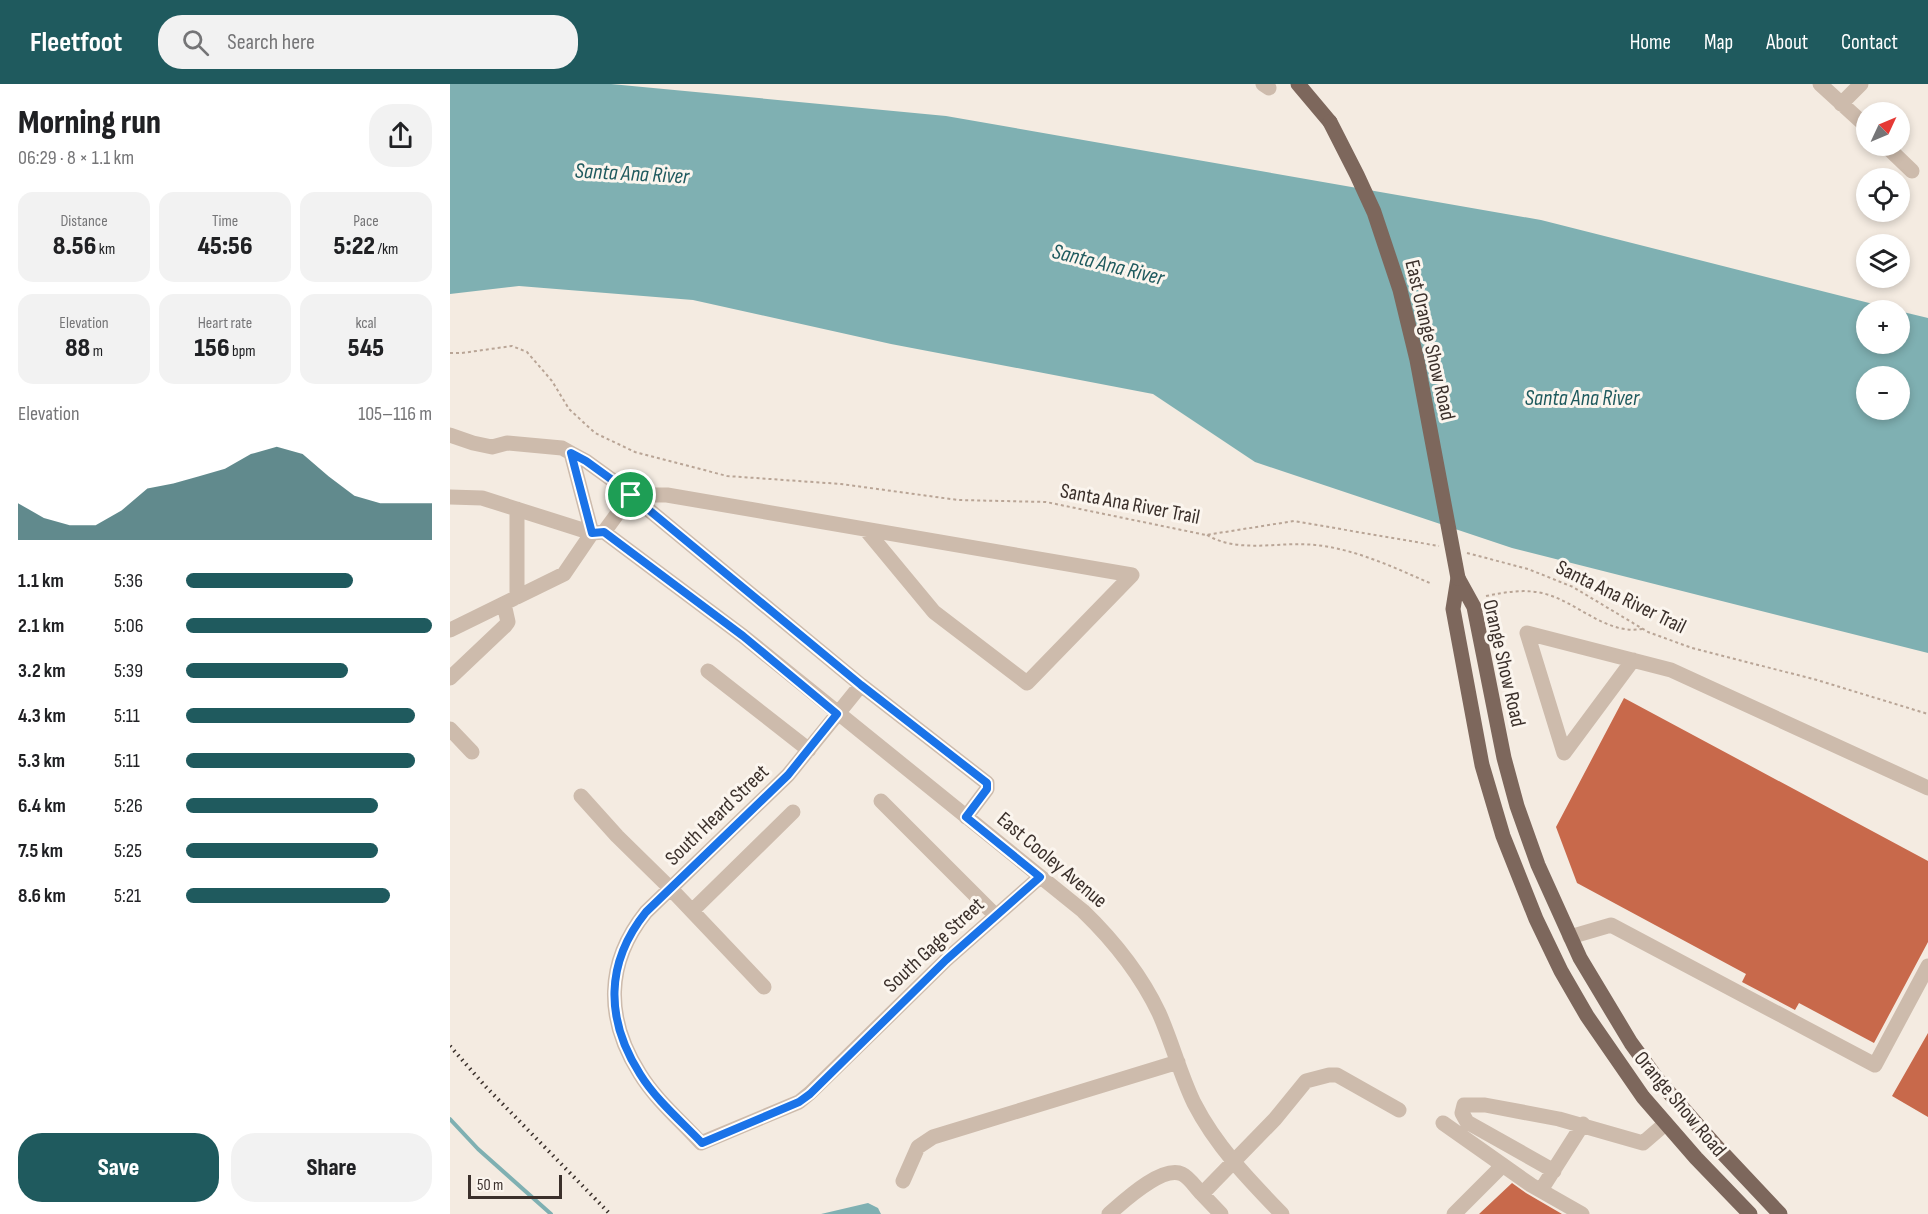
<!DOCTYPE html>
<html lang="en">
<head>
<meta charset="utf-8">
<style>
  body { margin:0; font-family:"Sofia Sans Condensed",sans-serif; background:#f2f2f2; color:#202124; height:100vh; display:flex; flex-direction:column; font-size:22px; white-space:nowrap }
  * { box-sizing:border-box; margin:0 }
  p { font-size:20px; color:#757577 }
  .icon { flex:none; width:33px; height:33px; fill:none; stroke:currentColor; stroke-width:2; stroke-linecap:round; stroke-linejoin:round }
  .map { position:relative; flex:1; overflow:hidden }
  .drawer { display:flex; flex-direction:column; background:#fff; width:450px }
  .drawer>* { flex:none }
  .needle { width:39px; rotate:46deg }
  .tools { position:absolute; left:1406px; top:18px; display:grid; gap:12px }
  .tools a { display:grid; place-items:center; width:54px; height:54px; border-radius:50%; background:#fff; box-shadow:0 3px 9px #0003; font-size:30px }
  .scale { position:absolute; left:18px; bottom:15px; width:94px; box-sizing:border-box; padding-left:6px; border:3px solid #3b302b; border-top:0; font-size:16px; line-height:21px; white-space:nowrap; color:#3b302b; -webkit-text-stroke:4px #fbf5ee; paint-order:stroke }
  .pin { position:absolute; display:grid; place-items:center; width:51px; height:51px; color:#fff; margin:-26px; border:3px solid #fff; border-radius:50%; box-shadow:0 2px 6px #0007 }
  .round { display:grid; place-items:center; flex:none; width:63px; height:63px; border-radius:24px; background:#f2f2f2 }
  .summary { display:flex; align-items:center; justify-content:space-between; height:102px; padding:0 18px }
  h1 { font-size:33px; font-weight:800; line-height:45px }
  .metrics { display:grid; grid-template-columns:repeat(3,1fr); gap:9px; height:102px; padding:6px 18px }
  .metrics div { display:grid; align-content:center; border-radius:15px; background:#f2f2f2; text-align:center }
  .metrics b { font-size:26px; font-weight:800 }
  .metrics small { font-size:16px; font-weight:400 }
  .metrics p { font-size:16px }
  .chart { height:168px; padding:12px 18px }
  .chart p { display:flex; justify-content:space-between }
  .chart svg { width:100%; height:108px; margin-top:6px; fill:#1f5a5e; opacity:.7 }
  .cta { display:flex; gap:12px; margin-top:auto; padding:12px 18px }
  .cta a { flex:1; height:69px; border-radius:24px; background:#1f5a5e; color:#fff; font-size:24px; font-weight:800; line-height:69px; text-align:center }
  .cta a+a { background:#f2f2f2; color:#202124 }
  ul { padding:0 18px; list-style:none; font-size:20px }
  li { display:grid; grid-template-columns:96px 72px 1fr; align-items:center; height:45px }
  li i { height:15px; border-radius:8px; background:#1f5a5e }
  header { display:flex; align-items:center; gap:36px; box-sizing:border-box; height:84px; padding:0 30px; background:#1f5a5e; color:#fff }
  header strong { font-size:28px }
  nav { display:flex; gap:33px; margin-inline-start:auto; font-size:21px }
  .search { width:420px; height:54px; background:#f2f2f2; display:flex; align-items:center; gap:15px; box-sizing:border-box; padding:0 21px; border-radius:24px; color:#757577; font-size:22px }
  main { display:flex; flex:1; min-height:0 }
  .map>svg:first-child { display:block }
  .water { fill:#7fb0b2; fill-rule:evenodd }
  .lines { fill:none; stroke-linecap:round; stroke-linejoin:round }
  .stream { stroke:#7fb0b2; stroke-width:4 }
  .building { fill:#c8694b }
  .path { stroke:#b9a596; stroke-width:2; stroke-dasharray:3 3; stroke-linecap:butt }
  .minor { stroke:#cdbbac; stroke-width:15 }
  .major { stroke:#7d675c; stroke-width:15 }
  .rail { stroke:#3b302b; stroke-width:4; stroke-dasharray:1.5 4.5; stroke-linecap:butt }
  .major-bridge { stroke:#7d675c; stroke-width:15 }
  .route-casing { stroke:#fff; stroke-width:12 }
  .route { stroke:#1a73e8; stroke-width:8 }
  .labels { text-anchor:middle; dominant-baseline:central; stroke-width:6; stroke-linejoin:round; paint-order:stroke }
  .street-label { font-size:21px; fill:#3b302b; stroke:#fbf5ee }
  .water-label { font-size:22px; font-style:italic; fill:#1f5a5e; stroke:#fbf5ee }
</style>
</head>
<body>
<header>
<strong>Fleetfoot</strong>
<div class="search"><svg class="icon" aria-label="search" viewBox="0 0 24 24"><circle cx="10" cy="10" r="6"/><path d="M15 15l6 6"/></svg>Search here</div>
<nav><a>Home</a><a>Map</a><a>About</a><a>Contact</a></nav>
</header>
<main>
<section class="drawer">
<div class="summary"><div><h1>Morning run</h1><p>06:29 · 8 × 1.1 km</p></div><a class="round"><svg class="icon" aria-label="share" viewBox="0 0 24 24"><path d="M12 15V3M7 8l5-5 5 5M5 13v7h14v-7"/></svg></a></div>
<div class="metrics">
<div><p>Distance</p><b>8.56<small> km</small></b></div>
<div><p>Time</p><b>45:56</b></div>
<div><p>Pace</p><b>5:22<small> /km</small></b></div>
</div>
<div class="metrics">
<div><p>Elevation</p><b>88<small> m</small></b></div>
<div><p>Heart rate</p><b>156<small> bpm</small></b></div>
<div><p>kcal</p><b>545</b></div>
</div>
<div class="chart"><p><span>Elevation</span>105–116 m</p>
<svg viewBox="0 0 160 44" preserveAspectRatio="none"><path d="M0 44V29L10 35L20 38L30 38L40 32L50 23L60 21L70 18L80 15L90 9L100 6L110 9L120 18L130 26L140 29L150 29L160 29V44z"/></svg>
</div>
<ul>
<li><b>1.1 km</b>5:36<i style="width:68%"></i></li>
<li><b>2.1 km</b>5:06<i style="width:100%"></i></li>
<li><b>3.2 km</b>5:39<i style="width:66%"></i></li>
<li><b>4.3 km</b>5:11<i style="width:93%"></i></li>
<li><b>5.3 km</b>5:11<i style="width:93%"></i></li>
<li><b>6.4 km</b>5:26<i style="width:78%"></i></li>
<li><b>7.5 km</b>5:25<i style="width:78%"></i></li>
<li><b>8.6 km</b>5:21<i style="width:83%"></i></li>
</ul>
<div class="cta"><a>Save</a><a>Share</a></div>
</section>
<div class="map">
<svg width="1478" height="1130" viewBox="0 0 1478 1130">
  <rect width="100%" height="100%" fill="#f4ebe1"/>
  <!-- water -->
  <path class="water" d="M0,0h161l335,32 595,104 356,90h-31v34h33v-33l29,7v335l-416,-105 -257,-86 -102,-68 -262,-50 -198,-44 -174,-14 -69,8zM1416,292h33v34h-33z
    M418,1119l10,5 3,6h-60z"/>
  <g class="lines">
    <!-- stream -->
    <path class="stream" d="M0,1035l28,30 73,65"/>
  </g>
  <!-- building -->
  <path class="building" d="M1174,614l304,163v81l-54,101 -75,-40 -4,7 -53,-28 4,-8 -169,-91 -21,-56z
    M1478,949v84l-36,-21z
    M1062,1099l14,10 36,21h-83z"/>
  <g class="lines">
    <!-- path -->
    <path class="path" d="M0,269h12l50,-7 15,6 25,29 17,28 26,24 40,19 92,24 114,8 117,16 88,2 160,33 88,-14 145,25
      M757,451c32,19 73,6 108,10 41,4 80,23 117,39
      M1017,469l61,16 45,18 75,45 44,16 125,32 111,34
      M1036,512c20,-4 37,-7 56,-3 35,8 63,42 100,36"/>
    <!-- minor -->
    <path class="minor" d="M813,0l6,4
      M1370,0l46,42
      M1391,20l20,-20
      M1436,62l26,25
      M0,351l23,8 19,4 15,-4 55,5 9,5
      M0,413l32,1 110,35 12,-1 139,104 340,275c31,30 57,62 76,102 13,29 21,61 35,90 22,43 55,77 88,111
      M154,448l27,-37h36l465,80 -105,108 -93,-71 -68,-82
      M142,449l-21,-80 15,8 29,21 246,203 126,98v6l-21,28
      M67,513v-88
      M0,546l114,-56 28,-41
      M1183,576l-69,93 -37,-120 144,37 257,118
      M258,587l101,79
      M0,594l55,-52 3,-4 -4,-18
      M411,601l-73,90 -142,137c-41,51 -41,107 -6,162 16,26 41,47 61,69l98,-41 11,-9 136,-133 94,-83
      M0,645l22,23
      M131,712l36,40 54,53 93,98
      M431,717l115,115
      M242,827l101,-99
      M1120,853l41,-12 264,140 53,-99
      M993,1039l88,62 51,29
      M1104,1087l-87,-49 -5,-9 2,-8h21l74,14 84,24 22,-19
      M453,1097l15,-34 15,-10 245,-75
      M1091,1106l42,-66
      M659,1130c15,-13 53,-49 73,-40 7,3 14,14 20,20
      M771,1130l-19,-20 73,-75 31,-38 23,-6h8l62,35
      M1004,1130l49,-49"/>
    <!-- major -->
    <path class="major" d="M848,0l32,38
      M1008,494l16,29 30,151 13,48 21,59 42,93 51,85 27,37 58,66 64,68
      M1008,494l-5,31 29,156 21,71 33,83 25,52 26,45 56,81 53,61 54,56"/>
    <!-- rail -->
    <path class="rail" d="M0,962l36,41 124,127"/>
    <!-- major-bridge -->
    <path class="major-bridge" d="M880,38l27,53 17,37 26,78 17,70 41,218"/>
  </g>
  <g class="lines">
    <!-- route casing -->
    <g class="route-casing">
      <path id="route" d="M121,369l15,8 29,21 246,203 126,98v6l-21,28 74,60 -94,83 -136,134 -11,8 -97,41c-21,-22 -46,-43 -62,-69 -35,-55 -35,-111 6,-162l142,-137 49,-61 -94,-78 -139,-104 -12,1z"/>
    </g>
    <!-- route -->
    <use href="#route" class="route"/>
  </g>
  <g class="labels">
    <!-- street labels -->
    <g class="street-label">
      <text transform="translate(980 256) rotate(77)">East Orange Show Road</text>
      <text transform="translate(680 420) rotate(11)">Santa Ana River Trail</text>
      <text transform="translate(1171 513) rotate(26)">Santa Ana River Trail</text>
      <text transform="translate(1054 579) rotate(77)">Orange Show Road</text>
      <text transform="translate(267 731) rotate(-44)">South Heard Street</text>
      <text transform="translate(602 776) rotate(40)">East Cooley Avenue</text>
      <text transform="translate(484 861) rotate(-43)">South Gage Street</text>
      <text transform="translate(1230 1020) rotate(50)">Orange Show Road</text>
    </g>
    <!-- water labels -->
    <g class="water-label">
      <text transform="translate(182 90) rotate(3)">Santa Ana River</text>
      <text transform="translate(658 181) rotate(14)">Santa Ana River</text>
      <text x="1132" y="314">Santa Ana River</text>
    </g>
  </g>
</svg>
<div class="tools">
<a><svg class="needle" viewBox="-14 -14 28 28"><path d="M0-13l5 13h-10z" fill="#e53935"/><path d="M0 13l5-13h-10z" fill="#757577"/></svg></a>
<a><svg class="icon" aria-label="locate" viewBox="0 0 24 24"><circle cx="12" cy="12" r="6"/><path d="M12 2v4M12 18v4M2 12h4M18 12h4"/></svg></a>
<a><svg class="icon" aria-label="layers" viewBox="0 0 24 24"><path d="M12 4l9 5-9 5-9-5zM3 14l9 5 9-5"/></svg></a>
<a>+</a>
<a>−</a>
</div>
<div class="scale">50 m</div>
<div class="pin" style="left:181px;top:411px;background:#1e9e55"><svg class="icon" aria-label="arrive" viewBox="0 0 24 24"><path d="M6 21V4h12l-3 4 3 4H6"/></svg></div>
</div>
</main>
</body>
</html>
